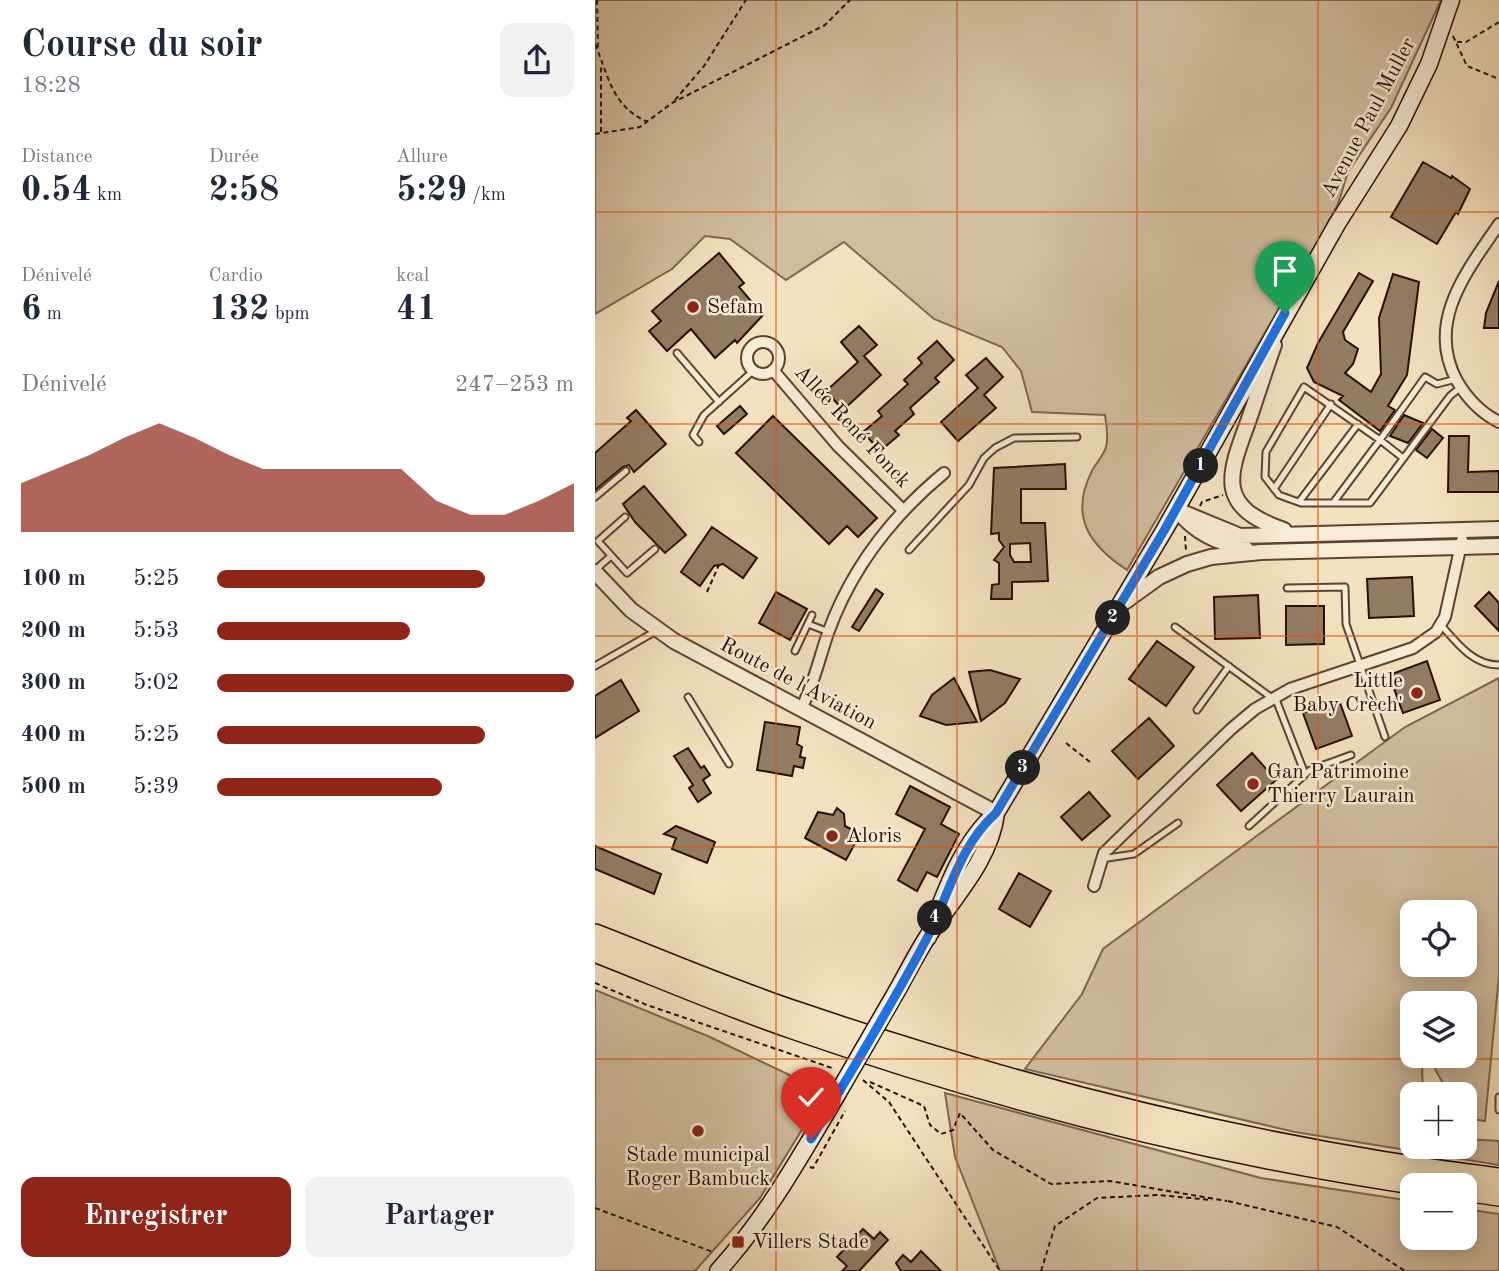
<!DOCTYPE html>
<html lang="fr">
<head>
<meta charset="utf-8">
<style>
  body { margin:0; font-family:"Old Standard TT",serif; background:#f2f2f3; color:#1f2937; height:100vh; display:flex; flex-direction:column; font-size:26px; white-space:nowrap }
  * { box-sizing:border-box; margin:0 }
  p { font-size:23px; color:#747a83 }
  .icon { flex:none; width:38px; height:38px; fill:none; stroke:currentColor; stroke-width:2; stroke-linecap:round; stroke-linejoin:round }
  .map { position:relative; flex:1; overflow:hidden }
  .panel { display:flex; flex-direction:column; background:#fff; width:595px }
  .panel>* { flex:none }
  .tools { position:absolute; left:805px; top:900px; display:grid; gap:14px }
  .tools a { display:grid; place-items:center; width:77px; height:77px; border-radius:14px; background:#fff; box-shadow:0 4px 18px #0003; font-size:35px }
  .pin { position:absolute; display:grid; place-items:center; width:60px; height:60px; color:#fff; margin:-72px -30px; border-radius:50% 50% 50% 0; rotate:-45deg; box-shadow:0 0 7px #0007 }
  .pin .icon { rotate:45deg }
  .km { position:absolute; width:35px; height:35px; margin:-18px; border-radius:50%; background:#222; color:#fff; font-size:19px; line-height:35px; text-align:center }
  .round { display:grid; place-items:center; flex:none; width:74px; height:74px; border-radius:14px; background:#f2f2f3 }
  .summary { display:flex; align-items:center; justify-content:space-between; height:119px; padding:0 21px }
  h1 { font-size:38px; font-weight:700; line-height:52px }
  .figures { display:grid; grid-template-columns:repeat(3,1fr); gap:10px; height:119px; padding:7px 21px }
  .figures div { display:grid; align-content:center }
  .figures b { font-size:35px; font-weight:700 }
  .figures small { font-size:19px; font-weight:400 }
  .figures p { font-size:19px }
  .chart { height:196px; padding:14px 21px }
  .chart p { display:flex; justify-content:space-between }
  .chart svg { width:100%; height:126px; margin-top:7px; fill:#8f2418; opacity:.7 }
  .cta { display:flex; gap:14px; margin-top:auto; padding:14px 21px }
  .cta a { flex:1; height:80px; border-radius:14px; background:#8f2418; color:#fff; font-size:28px; font-weight:700; line-height:80px; text-align:center }
  .cta a+a { background:#f2f2f3; color:#1f2937 }
  ul { padding:0 21px; list-style:none; font-size:23px }
  li { display:grid; grid-template-columns:112px 84px 1fr; align-items:center; height:52px }
  li i { height:18px; border-radius:9px; background:#8f2418 }
  main { display:flex; flex:1; min-height:0 }
  .map>svg:first-child { display:block }
  .green { fill:#d1be9f; stroke:#7e6650; stroke-width:2; fill-rule:evenodd }
  .building { fill:#937c64; stroke:#2b0d02; stroke-width:2; fill-rule:evenodd }
  .lines { fill:none; stroke-linecap:round; stroke-linejoin:round }
  .service-casing { stroke:#5d4231; stroke-width:9 }
  .minor-casing { stroke:#5d4231; stroke-width:14 }
  .tertiary-casing { stroke:#5d4231; stroke-width:18 }
  .secondary-casing { stroke:#2b0d02; stroke-width:19 }
  .motorway-casing { stroke:#2b0d02; stroke-width:24 }
  .path { stroke:#2b0d02; stroke-width:2; stroke-dasharray:5 3.5; stroke-linecap:butt }
  .service { stroke:#f7ecd5; stroke-width:5 }
  .minor { stroke:#f7ecd5; stroke-width:10 }
  .tertiary { stroke:#f7ecd5; stroke-width:14 }
  .secondary { stroke:#f7ecd5; stroke-width:16 }
  .motorway { stroke:#f3e2bf; stroke-width:21 }
  .secondary-bridge-casing { stroke:#2b0d02; stroke-width:19; stroke-linecap:butt }
  .secondary-bridge { stroke:#f7ecd5; stroke-width:16 }
  .route-casing { stroke:#fff; stroke-width:14 }
  .route { stroke:#1a73e8; stroke-width:9 }
  .grid { fill:none; stroke:#df550c; stroke-width:2; stroke-opacity:0.55 }
  .poi-dot { fill:#8f2418; stroke:#f7ecd5; stroke-width:2.5 }
  .labels { text-anchor:middle; dominant-baseline:central; stroke-width:5; stroke-linejoin:round; paint-order:stroke }
  .street-label { font-size:21px; fill:#2b0d02; stroke:#f7ecd5 }
  .poi-label { font-size:21px; fill:#2b0d02; stroke:#f7ecd5; text-anchor:start }
</style>
</head>
<body>
<main>
<section class="panel">
<div class="summary"><div><h1>Course du soir</h1><p>18:28</p></div><a class="round"><svg class="icon" aria-label="share" viewBox="0 0 24 24"><path d="M12 15V3M7 8l5-5 5 5M5 13v7h14v-7"/></svg></a></div>
<div class="figures">
<div><p>Distance</p><b>0.54<small> km</small></b></div>
<div><p>Durée</p><b>2:58</b></div>
<div><p>Allure</p><b>5:29<small> /km</small></b></div>
</div>
<div class="figures">
<div><p>Dénivelé</p><b>6<small> m</small></b></div>
<div><p>Cardio</p><b>132<small> bpm</small></b></div>
<div><p>kcal</p><b>41</b></div>
</div>
<div class="chart"><p><span>Dénivelé</span>247–253 m</p>
<svg viewBox="0 0 160 44" preserveAspectRatio="none"><path d="M0 44V27L10 22L20 17L30 11L40 6L50 11L60 17L70 22L80 22L90 22L100 22L110 22L120 33L130 38L140 38L150 33L160 27V44z"/></svg>
</div>
<ul>
<li><b>100 m</b>5:25<i style="width:75%"></i></li>
<li><b>200 m</b>5:53<i style="width:54%"></i></li>
<li><b>300 m</b>5:02<i style="width:100%"></i></li>
<li><b>400 m</b>5:25<i style="width:75%"></i></li>
<li><b>500 m</b>5:39<i style="width:63%"></i></li>
</ul>
<div class="cta"><a>Enregistrer</a><a>Partager</a></div>
</section>
<div class="map">
<svg width="904" height="1271" viewBox="0 0 904 1271">
  <rect width="100%" height="100%" fill="#f3e2bf"/>
  <filter id="stains"><feTurbulence type="fractalNoise" baseFrequency=".00286" numOctaves="4"/><feColorMatrix values="0 0 0 0 .2 0 0 0 0 .09 0 0 0 0 .02 0 0 0 .5 -.17"/></filter>
  <radialGradient id="worn" r=".72"><stop offset=".6" stop-color="#630" stop-opacity="0"/><stop offset="1" stop-color="#630" stop-opacity=".3"/></radialGradient>
  <!-- green -->
  <path class="green" d="M0,0h846l-50,108 -43,64 -10,32 -17,32 -194,334c-38,-25 -58,-54 -35,-99 4,-8 12,-16 14,-24 3,-9 0,-23 -1,-32l-73,-3 -11,-41 -19,-24 -68,-28 -90,-77 -58,38 -56,-41 -25,-3 -33,33 -77,45z
    M904,678v298l-14,145 -20,-3v-24h-16l-14,-25 -2,-14h32v-52h-53v26l-8,22 18,14 1,29h-11v52h53v-7l34,2v24l-204,-33 -270,-63 57,-75 21,-45 302,-222zM817,912h53v52h-53z
    M0,990l115,47 115,55 -65,106 -65,73h-100z
    M350,1093l316,85 151,23v36h53v-28l34,5v57h-499l-45,-114z"/>
  <!-- building -->
  <path class="building" d="M828,162l28,16 1,-2 18,13 -12,25 -2,-2 -19,32 -46,-27z
    M124,253l25,30 -5,4 24,28 -26,28 -2,-3 -20,18 -24,-29 -24,22 -18,-20 12,-10 -9,-10z
    M764,273l14,8 -30,51 2,8 13,9 -5,15 -8,9 26,19 10,-18 -2,-56 14,-44 26,8 -12,93 -19,31 7,4 -15,21 -41,-31 4,-4 -29,-14 -7,-14 11,-25z
    M904,281v47h-15l2,-15z
    M264,326l18,19 -13,11 17,19 -38,35 -17,-19 32,-29 -17,-20z
    M342,341l17,19 -19,18 4,4 -29,26 4,6 -19,17 4,4 -19,16 -17,-19 19,-16 -4,-5 30,-27 -4,-4 18,-17 -4,-5z
    M391,358l17,19 -19,18 12,13 -38,33 -17,-19 37,-34 -12,-13z
    M145,406l7,8 -23,20 -7,-8z
    M41,410l30,34 -32,28 -5,-7 -6,2 -28,23v-37l36,-32 -4,-3z
    M809,415l19,8 -15,20 -18,-7z
    M178,416l104,102 -19,19 -11,-11 -18,18 -93,-91z
    M837,429l11,9 -16,20 -11,-8z
    M854,436h20l-1,36 31,-1v21h-51z
    M470,464l1,25h-45v34h24l3,58 -36,1v17h-21l1,-14 7,-1v-21l-5,-3 10,-13 -5,-7v-7l-8,1 3,-66zM435,543l1,19h-17l-4,-7v-11z
    M49,486l42,49 -21,18 -30,-31 -12,-18z
    M117,527l45,31 -14,20 -20,-14 -4,1 -5,1 -14,20 -19,-14z
    M817,577l2,39 -45,2 -2,-39z
    M281,589l7,5 -24,37 -7,-4z
    M181,592l31,17 -17,31 -31,-17z
    M894,592l10,11v28l-24,-25z
    M663,595l2,43 -45,1 -1,-42z
    M691,606h38v38l-38,1z
    M562,641l37,26 -28,39 -37,-27z
    M832,661l13,39 -37,13 -14,-38z
    M395,670l30,9 -15,24 -24,18 -12,-49z
    M359,678l23,44 -31,3 -26,-9 12,-21z
    M26,680l18,31 -44,27v-42z
    M744,700l13,36 -36,13 -13,-36z
    M554,718l25,28 -36,33 -26,-28z
    M170,722l35,5 -3,17 5,3 -2,10 5,1 -2,10 -9,-2 -2,10 -35,-6z
    M93,748l13,20 3,-2 6,9 -7,5 8,13 -13,9 -9,-14 4,-3 -19,-29z
    M657,753l24,27 -35,31 -24,-26z
    M315,786l40,21 -9,17 18,10 -22,43 -10,-5 -10,19 -19,-11 27,-51 -29,-15z
    M494,792l21,24 -28,24 -21,-23z
    M242,808l7,6 1,12 15,8 -14,26 -41,-22 13,-26 15,3z
    M81,826l39,16 -8,21 -35,-14 4,-11 -12,-4z
    M0,846l66,28 -7,20 -59,-25z
    M424,873l32,18 -21,36 -31,-18z
    M268,1229l11,10 6,-7 8,8 -29,31h-17l5,-5 -10,-9z
    M326,1251l20,20h-40l-5,-8 7,-8 8,7z"/>
  <g class="lines">
    <!-- service casing -->
    <g class="service-casing">
      <path id="service" d="M82,353l42,49
        M861,379l-19,5 -12,-7 -45,63 -76,-53 -38,65 -1,25 14,18 22,8h69l80,-107 11,-9
        M104,442l-6,-7 11,-20 49,-44
        M679,489l57,-85
        M0,497l31,-26
        M704,502l59,-78
        M738,503l47,-63 23,18
        M30,517l-27,24 29,32 28,-24
        M314,550l60,-65 15,-27 11,-10 19,-10 63,-1
        M0,570l16,-14
        M692,588l58,-1 1,37 39,113
        M213,624l21,8
        M846,625c16,18 32,40 58,40
        M580,627l97,71
        M200,651l17,-36
        M0,666l61,-35
        M93,697l41,67
        M680,697l30,77
        M602,710l32,-44
        M654,826l61,-56 41,-15
        M506,859l33,-5 44,-31
        M904,1097v13"/>
    </g>
    <!-- minor casing -->
    <g class="minor-casing">
      <path id="minor" d="M904,224c-32,47 -74,98 -42,157 10,17 24,32 42,41
        M152 358a16 16 0 1 1 32 0a16 16 0 1 1-32 0Z
        M178,370l65,76 65,64
        M206,709c13,-25 18,-50 27,-76 23,-64 64,-117 116,-160
        M499,886l10,-33 127,-124 24,-20 35,-20 123,-41 23,-16 9,-15 17,-77"/>
    </g>
    <!-- tertiary casing -->
    <g class="tertiary-casing">
      <path id="tertiary" d="M679,345c-9,25 -17,51 -26,77 -21,56 -31,85 36,108
        M582,510l63,26 259,-7
        M582,510c18,23 41,33 69,39
        M0,572l36,38 43,31 322,172
        M528,603l36,-26 28,-13 24,-7 50,-5 238,-6"/>
    </g>
    <!-- secondary casing -->
    <g class="secondary-casing">
      <path id="secondary" d="M333,937c17,-44 33,-93 68,-124l169,-284 172,-305 62,-98 30,-62 22,-64
        M303,989c10,-18 19,-36 30,-53 25,-38 63,-77 68,-123
        M123,1271c48,-53 81,-112 117,-173"/>
    </g>
    <!-- motorway casing -->
    <g class="motorway-casing">
      <path id="motorway" d="M0,935c67,26 134,55 203,78 227,77 462,137 701,166
        M0,951c66,26 131,54 198,77 205,71 418,126 633,157
        M870,1190l34,5"/>
    </g>
    <!-- path -->
    <path class="path" d="M2,0l1,50
      M858,36l14,30 32,13
      M862,42h9l33,-20
      M0,44c14,33 17,63 53,78
      M80,100l29,-34 42,-66
      M6,132v-68
      M0,134l45,-7 32,-24 153,-78 25,-25
      M605,506l2,-4 21,-7
      M590,536l1,15
      M112,592l12,-27
      M471,743l24,19
      M0,983l52,22 188,64
      M268,1080l26,22 111,169
      M275,1082l54,24 6,19 11,9 12,-4 7,-17 33,37 58,34 59,-3 117,20
      M215,1167l3,1 32,-57
      M633,1201l109,26 68,44
      M0,1208l118,44
      M446,1271l14,-45 42,-28 60,-3 55,5"/>
    <!-- service -->
    <use href="#service" class="service"/>
    <!-- minor -->
    <use href="#minor" class="minor"/>
    <!-- tertiary -->
    <use href="#tertiary" class="tertiary"/>
    <!-- secondary -->
    <use href="#secondary" class="secondary"/>
    <!-- motorway -->
    <use href="#motorway" class="motorway"/>
    <!-- secondary-bridge casing -->
    <g class="secondary-bridge-casing">
      <path id="secondary-bridge" d="M240,1098l63,-109"/>
    </g>
    <!-- secondary-bridge -->
    <use href="#secondary-bridge" class="secondary-bridge"/>
  </g>
  <g class="lines">
    <!-- route casing -->
    <g class="route-casing">
      <path id="route" d="M216,1139c39,-66 80,-132 116,-201 22,-43 32,-92 69,-125l169,-284 120,-216"/>
    </g>
    <!-- route -->
    <use href="#route" class="route"/>
  </g>
  <!-- grid -->
  <path class="grid" d="M181,0v1271M362,0v1271M542,0v1271M723,0v1271M0,212h904M0,424h904M0,636h904M0,847h904M0,1059h904"/>
  <!-- markers -->
  <g class="poi-dot">
    <circle cx="98" cy="307" r="7"/>
    <circle cx="822" cy="693" r="7"/>
    <circle cx="658" cy="784" r="7"/>
    <circle cx="237" cy="836" r="7"/>
    <circle cx="103" cy="1131" r="7"/>
    <rect x="136" y="1235" width="14" height="14" rx="3.5"/>
  </g>
  <g class="labels">
    <!-- street labels -->
    <g class="street-label">
      <text transform="translate(774 118) rotate(-62)">Avenue Paul Muller</text>
      <text transform="translate(257 427) rotate(47)">Allée René Fonck</text>
      <text transform="translate(203 684) rotate(28)">Route de l'Aviation</text>
    </g>
    <!-- poi labels -->
    <g class="poi-label">
      <text x="112" y="307">Sefam</text>
      <text x="808" y="681" text-anchor="end">Little<tspan x="808" dy="24">Baby Crèch'</tspan></text>
      <text x="672" y="772">Gan Patrimoine<tspan x="672" dy="24">Thierry Laurain</tspan></text>
      <text x="251" y="836">Aloris</text>
      <text x="103" y="1155" text-anchor="middle">Stade municipal<tspan x="103" dy="24">Roger Bambuck</tspan></text>
      <text x="157" y="1242">Villers Stade</text>
    </g>
  </g>
  <rect width="100%" height="100%" filter="url(#stains)"/>
  <rect width="100%" height="100%" fill="url(#worn)"/>
</svg>
<div class="tools">
<a><svg class="icon" aria-label="locate" viewBox="0 0 24 24"><circle cx="12" cy="12" r="6"/><path d="M12 2v4M12 18v4M2 12h4M18 12h4"/></svg></a>
<a><svg class="icon" aria-label="layers" viewBox="0 0 24 24"><path d="M12 4l9 5-9 5-9-5zM3 14l9 5 9-5"/></svg></a>
<a>+</a>
<a>−</a>
</div>
<div class="pin" style="left:690px;top:313px;background:#1e9e55"><svg class="icon" aria-label="arrive" viewBox="0 0 24 24"><path d="M6 21V4h12l-3 4 3 4H6"/></svg></div>
<div class="pin" style="left:216px;top:1139px;background:#d93025"><svg class="icon" aria-label="check" viewBox="0 0 24 24"><path d="M5 12l5 5 9-10"/></svg></div>
<b class="km" style="left:606px;top:466px">1</b>
<b class="km" style="left:518px;top:618px">2</b>
<b class="km" style="left:428px;top:768px">3</b>
<b class="km" style="left:340px;top:918px">4</b>
</div>
</main>
</body>
</html>
